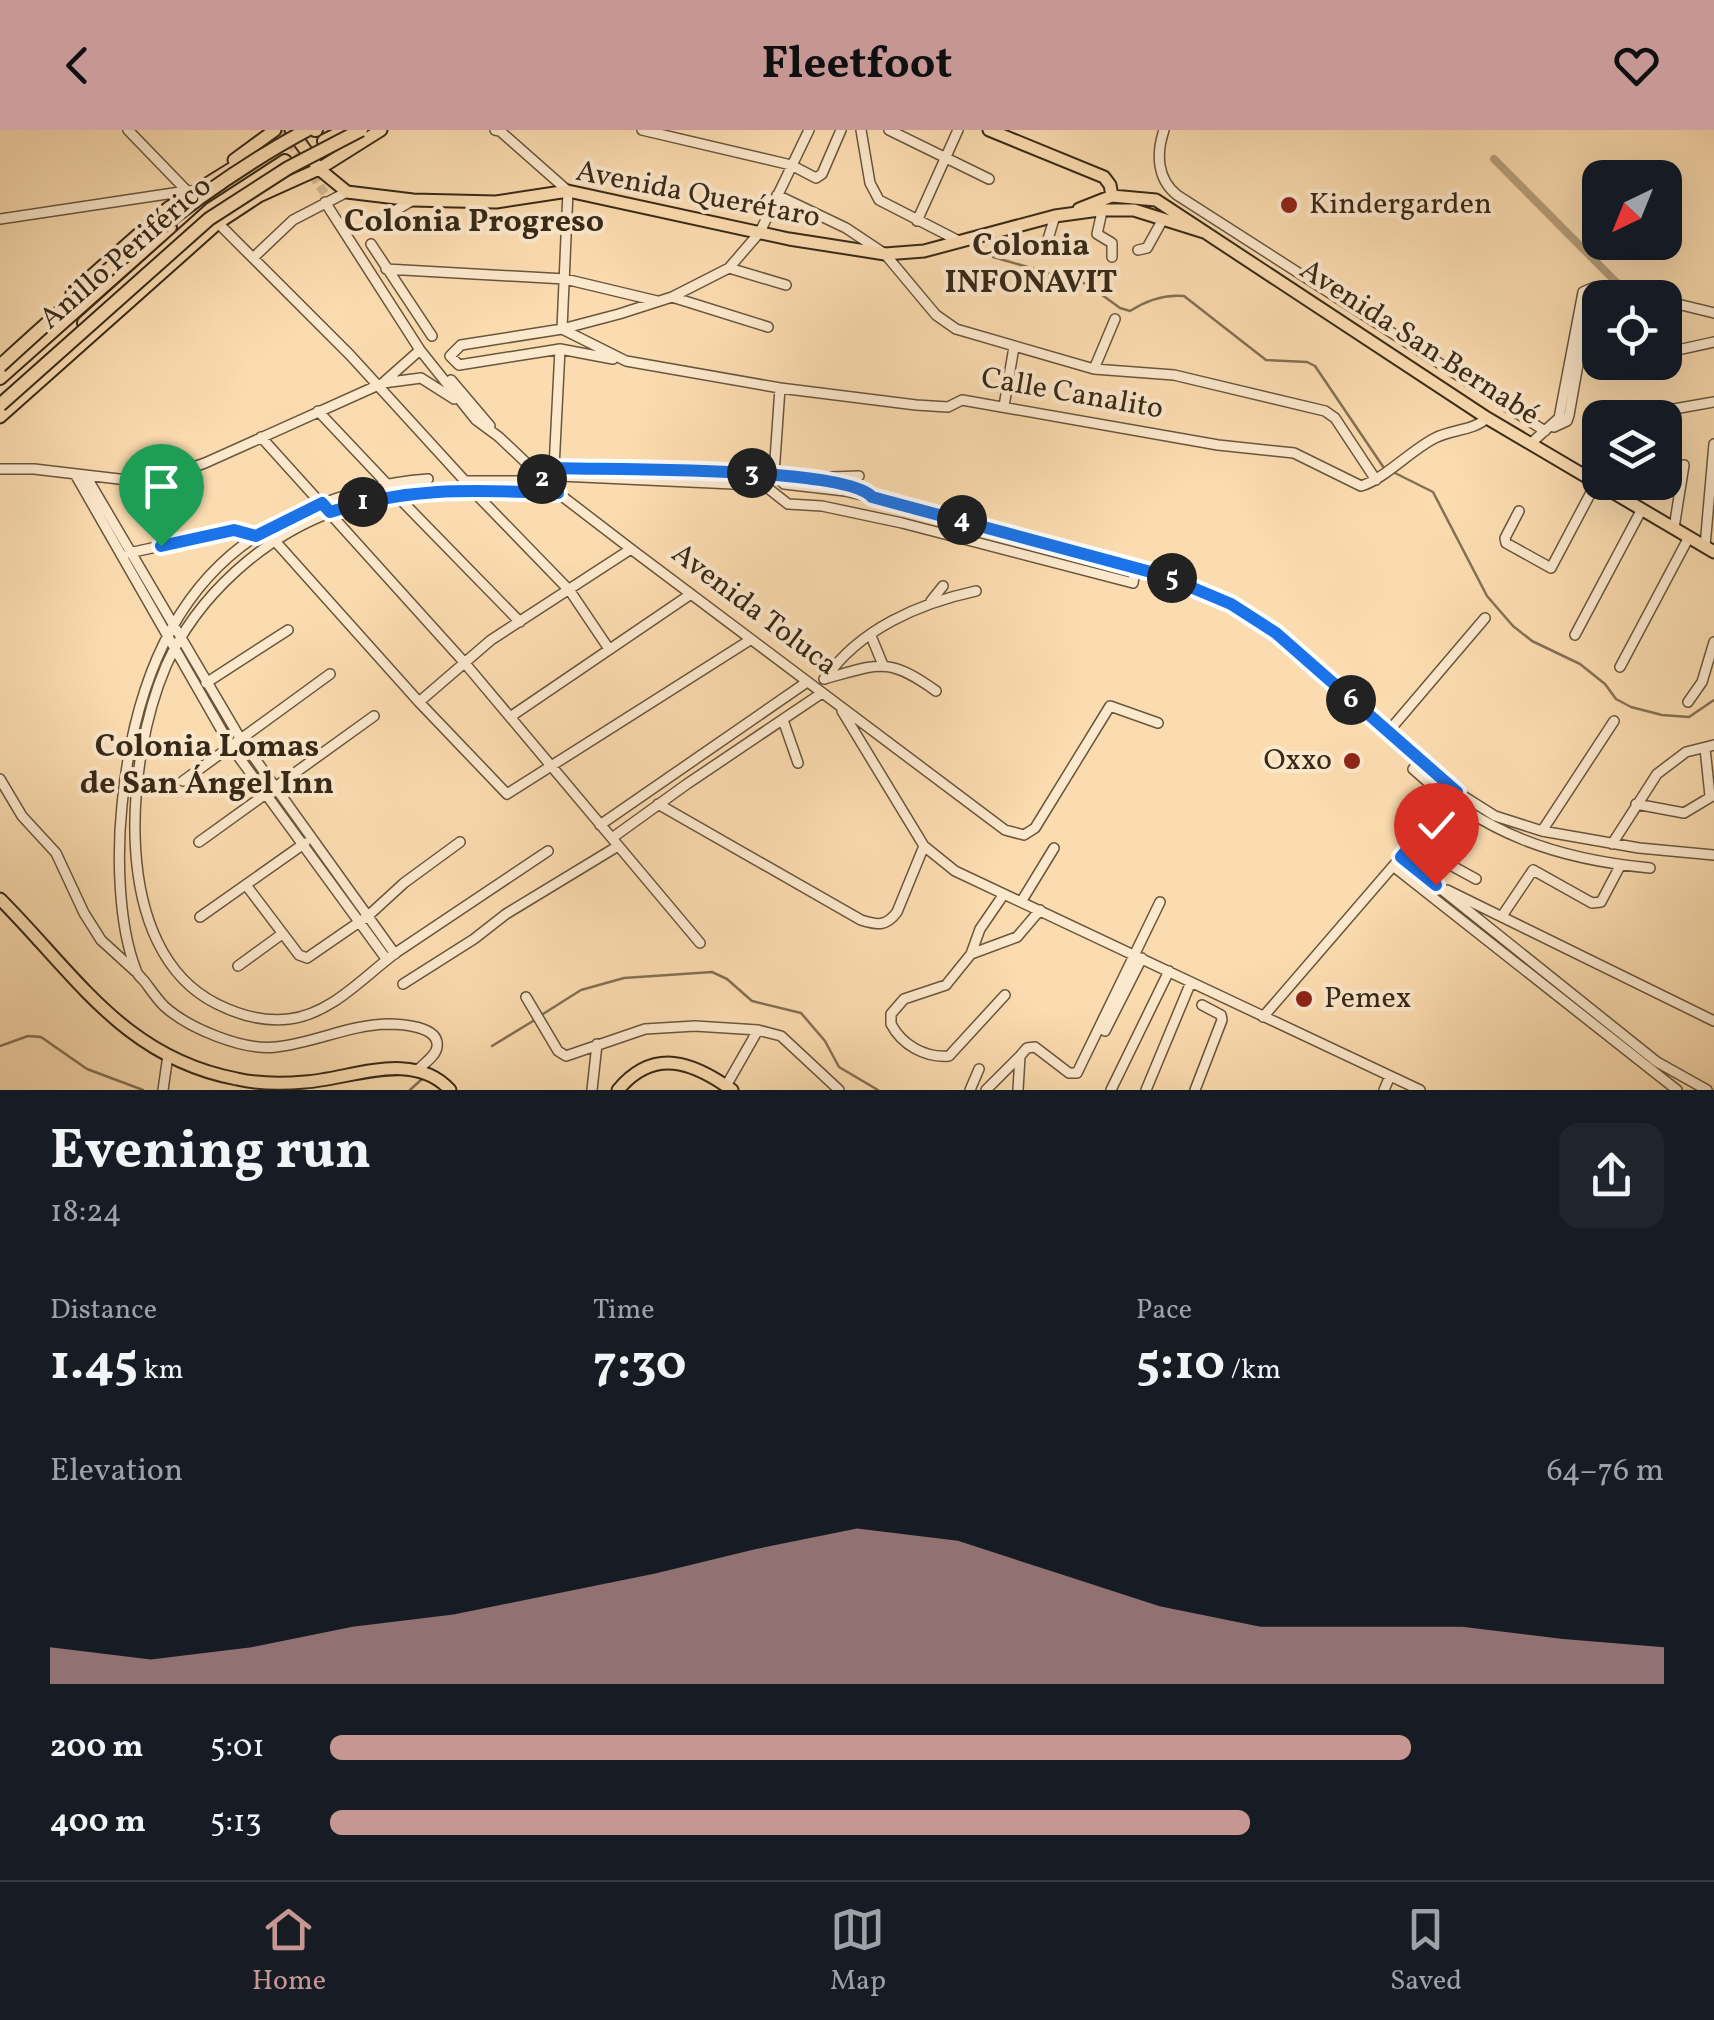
<!DOCTYPE html>
<html lang="en">
<head>
<meta charset="utf-8">
<style>
  body { margin:0; font-family:Vollkorn,serif; background:#20242c; color:#f1f3f6; height:100vh; display:flex; flex-direction:column; font-size:38px; white-space:nowrap }
  * { box-sizing:border-box; margin:0 }
  p { font-size:32px; color:#9ea1a6 }
  .icon { flex:none; width:55px; height:55px; fill:none; stroke:currentColor; stroke-width:2; stroke-linecap:round; stroke-linejoin:round }
  .map { position:relative; height:960px; overflow:hidden }
  .details { display:flex; flex-direction:column; background:#171b24; flex:1 }
  .details>* { flex:none }
  .needle { width:65px; rotate:223deg }
  .tools { position:absolute; left:1582px; top:30px; display:grid; gap:20px }
  .tools a { display:grid; place-items:center; width:100px; height:100px; border-radius:20px; background:#171b24; box-shadow:0 10px 40px #0002; font-size:50px }
  .pin { position:absolute; display:grid; place-items:center; width:85px; height:85px; color:#fff; margin:-102px -42px; border-radius:50% 50% 50% 0; rotate:-45deg; box-shadow:0 0 10px #0007 }
  .pin .icon { rotate:45deg }
  .km { position:absolute; width:50px; height:50px; margin:-25px; border-radius:50%; background:#222; color:#fff; font-size:28px; line-height:50px; text-align:center }
  .round { display:grid; place-items:center; flex:none; width:105px; height:105px; border-radius:20px; background:#20242c }
  .summary { display:flex; align-items:center; justify-content:space-between; height:170px; padding:0 50px }
  h1 { font-size:55px; font-weight:700; line-height:75px }
  .stats { display:grid; grid-template-columns:repeat(3,1fr); gap:15px; height:170px; padding:10px 50px }
  .stats div { display:grid; align-content:center }
  .stats b { font-size:50px; font-weight:700 }
  .stats small { font-size:28px; font-weight:400 }
  .stats p { font-size:28px }
  .chart { height:280px; padding:20px 50px }
  .chart p { display:flex; justify-content:space-between }
  .chart svg { width:100%; height:180px; margin-top:10px; fill:#c59692; opacity:.7 }
  ul { padding:0 50px; list-style:none; font-size:32px }
  li { display:grid; grid-template-columns:160px 120px 1fr; align-items:center; height:75px }
  li i { height:25px; border-radius:12px; background:#c59692 }
  header { display:flex; justify-content:space-between; align-items:center; height:130px; padding:0 50px; background:#c59692; color:#111; font-size:45px; font-weight:700 }
  .dock { display:flex; justify-content:space-around; align-items:center; height:140px; border-top:2px solid #363941; background:#171b24; font-size:28px; color:#9ea1a6 }
  .dock a { display:grid; justify-items:center; gap:5px }
  .dock .on { color:#c59692 }
  .map>svg:first-child { display:block }
  .lines { fill:none; stroke-linecap:round; stroke-linejoin:round }
  .stream { stroke:#847054; stroke-width:2.5 }
  .canal { stroke:#b89f7c; stroke-width:8 }
  .minor-tunnel { stroke:#d4b891; stroke-width:9; stroke-dasharray:9 4.5; stroke-linecap:butt }
  .minor-casing { stroke:#68563d; stroke-width:12 }
  .major-casing { stroke:#372917; stroke-width:15 }
  .highway-casing { stroke:#372917; stroke-width:16 }
  .minor { stroke:#fce8cc; stroke-width:9 }
  .major { stroke:#fbdcb0; stroke-width:11 }
  .highway { stroke:#fbdcb0; stroke-width:12 }
  .highway-bridge-casing { stroke:#372917; stroke-width:16; stroke-linecap:butt }
  .highway-bridge { stroke:#fbdcb0; stroke-width:12 }
  .route-casing { stroke:#fff; stroke-width:20 }
  .route { stroke:#1a73e8; stroke-width:12 }
  .poi-dot { fill:#8f2418; stroke:#fce8cc; stroke-width:4 }
  .labels { text-anchor:middle; dominant-baseline:central; stroke-width:8; stroke-linejoin:round; paint-order:stroke }
  .street-label { font-size:30px; fill:#372917; stroke:#fce8cc }
  .poi-label { font-size:30px; fill:#372917; stroke:#fce8cc; text-anchor:start }
  .neighbourhood-label { font-size:32px; font-weight:bold; fill:#372917; stroke:#fce8cc }
</style>
</head>
<body>
<header><svg class="icon" aria-label="back" viewBox="0 0 24 24"><path d="M15 5l-7 7 7 7"/></svg>Fleetfoot<svg class="icon" aria-label="heart" viewBox="0 0 24 24"><path d="M12 20l-8-8c-3-5 5-10 8-4 3-6 11-1 8 4z"/></svg></header>
<div class="map">
<svg width="1714" height="960" viewBox="0 0 1714 960">
  <rect width="100%" height="100%" fill="#fbdcb0"/>
  <filter id="stains"><feTurbulence type="fractalNoise" baseFrequency=".002" numOctaves="4"/><feColorMatrix values="0 0 0 0 .2 0 0 0 0 .09 0 0 0 0 .02 0 0 0 .5 -.17"/></filter>
  <radialGradient id="worn" r=".72"><stop offset=".6" stop-color="#630" stop-opacity="0"/><stop offset="1" stop-color="#630" stop-opacity=".3"/></radialGradient>
  <g class="lines">
    <!-- stream -->
    <path class="stream" d="M993,127l94,27 33,24 10,3c17,-11 34,-17 54,-15l82,64 41,2 8,4 69,102
      M1391,341l42,21 54,104 26,30 19,15 48,23 25,20 11,15 15,8 31,8 27,2 25,-17
      M543,884l38,-24 43,-12 88,-6 15,7 25,22 49,12 24,28 14,26 39,23
      M0,916l28,-10 13,1 46,32 56,21
      M492,916l41,-25
      M410,960l12,-11"/>
    <!-- canal -->
    <path class="canal" d="M1494,29l122,123 14,9
      M1644,163l19,5"/>
    <!-- minor-tunnel -->
    <path class="minor-tunnel" d="M282,0l50,74"/>
    <!-- minor casing -->
    <g class="minor-casing">
      <path id="minor" d="M128,0l59,61
        M495,0l5,1 68,60 -6,138
        M642,0l149,35 25,13 6,-4 19,-44
        M861,0l9,53 9,17 80,41
        M889,0l100,49
        M1164,0c-8,24 -7,49 13,65l368,236
        M777,65l69,33 39,26 51,61 20,14 138,40 80,6 151,36 10,7 41,62
        M325,72l95,148 56,70 23,17 59,56 73,56 374,281 19,5 11,-7 75,-122 48,17
        M1099,80l2,6 -4,18 15,9v14
        M0,89l187,-28
        M379,90l34,-20
        M917,91l41,-91
        M218,93l132,132 115,126h61l28,-13c53,2 290,-2 317,28
        M371,114l61,92
        M1018,115l26,7 11,-36
        M1138,120l9,-2 16,-29
        M253,128l40,-38 54,-28
        M729,138l57,17
        M386,139l179,10 92,22
        M672,167l96,30
        M1665,171l49,12
        M562,199l64,32 154,27 136,17 32,2 14,-7 256,45 76,8 67,33c22,-6 50,-36 74,-48 17,-9 38,-7 52,-20
        M560,219l-6,119 6,8 195,9 14,4 19,15 34,2 80,17 231,60 3,-16
        M1673,221l41,-9
        M613,229l-53,-10 -101,16 -9,-9 11,-11 101,-16 57,-15 53,-17 57,-29 31,-36 49,-102
        M1094,239l21,-50
        M451,250l39,46
        M385,251l35,-31
        M1004,276l10,-59
        M1674,279l40,-7
        M318,281l70,74
        M1554,297l13,-6 2,-6 18,-101 11,-21 -1,-5
        M261,307l202,224 237,282
        M1530,314l29,-26 24,-126 12,-5 54,11
        M0,339h34l102,12 20,-1 49,-17 178,-80 38,-5 33,21
        M75,344l155,271 157,215
        M774,344l10,10 61,7 94,22 245,70 47,22 45,28 181,159 38,24 47,15 97,17 75,7
        M774,344l6,-86
        M86,346l154,262 155,216
        M831,347l28,-1
        M473,361l97,100 39,58
        M396,365l124,127
        M1519,381l-14,27 1,5 45,25 45,-85
        M1674,398l10,-63
        M275,411l144,161 88,92 243,-154
        M1705,416l9,-102
        M129,423l105,-23 22,6
        M931,471l12,-15
        M1575,505l67,-126
        M871,506l12,29
        M1620,537l69,-130
        M824,549c55,-15 63,-23 112,12
        M825,549c34,-50 95,-76 151,-88
        M206,553l82,-53
        M419,572l72,-62 140,-91
        M1688,572l14,-20 12,-40
        M842,581l82,135 31,25 465,219
        M510,587l181,-123
        M783,590l15,43
        M1388,602l97,-114
        M1705,618l5,48
        M1413,639c71,65 143,90 237,99
        M0,649l22,37 34,37 28,60 17,27 34,31
        M183,651l147,-107
        M658,674l203,116c16,5 25,7 36,-8l27,-66
        M1636,674l48,9 30,-18
        M600,695l207,-143
        M1542,701l72,-110
        M612,708l75,-54 135,-91
        M199,712l175,-126
        M1412,714l64,35
        M1612,714l45,-70 29,-22 28,-7
        M548,721c-50,34 -101,67 -151,101 -33,24 -65,62 -108,67 -25,3 -50,-4 -72,-15 -109,-54 -91,-245 -51,-338 31,-70 97,-129 168,-155 73,-26 149,-21 224,-18
        M1401,727l256,205 50,28
        M1393,736l284,224
        M246,755l53,70 8,3 61,-42 36,-33 56,-41
        M1447,760l267,131
        M1004,764l-24,35 -9,25 -25,31 -42,14 -13,15v10c11,21 34,34 58,32l56,-61
        M1021,772l33,-54
        M1502,786l31,-46 59,33 9,-1 19,-36
        M200,787l105,-74
        M971,824l46,-17 23,-27
        M238,836l44,-32
        M403,854l71,-45 32,-25 112,-68
        M526,867l32,54 8,5 79,-27 50,-3 63,4 23,6 58,54
        M1263,887l194,-225
        M1105,901l37,-73
        M418,940c5,-6 18,-14 19,-23 3,-21 -36,-23 -50,-23 -38,1 -73,19 -111,23 -33,4 -88,-19 -112,-41 -7,-7 -13,-16 -19,-24 -3,-4 -8,-7 -9,-12 -18,-46 -19,-116 -14,-165 10,-103 43,-209 134,-269 13,-9 28,-14 41,-21 41,-20 86,-33 131,-36
        M726,956l32,-56
        M163,960l5,-35
        M592,960l5,-46
        M970,960l9,-21
        M986,960l33,-33
        M1018,960l2,-34 7,-8 8,-1 34,26h8l83,-171
        M1111,960l58,-119
        M1146,960l45,-108
        M1195,960l27,-70 -1,-5 -19,-10
        M1384,960l6,-14"/>
    </g>
    <!-- major casing -->
    <g class="major-casing">
      <path id="major" d="M291,0l28,39 28,23 66,8 83,2 72,-11 221,48 96,15 39,-3 131,-35 44,-6h35l70,22
        M989,0l115,47 6,8 2,11
        M234,30l41,-30
        M1079,79l33,-13 44,4 331,218 227,134
        M72,163l96,-85 79,-49
        M0,287l218,-194 41,-27 60,-27 62,-39
        M0,769c75,75 124,159 237,180 22,5 46,5 68,3 46,-3 108,-33 145,8
        M618,960c36,-43 75,-28 114,0"/>
    </g>
    <!-- highway casing -->
    <g class="highway-casing">
      <path id="highway" d="M315,0h1
        M324,11l22,-11
        M84,193l127,-114 74,-48
        M0,248l170,-151"/>
    </g>
    <!-- minor -->
    <use href="#minor" class="minor"/>
    <!-- major -->
    <use href="#major" class="major"/>
    <!-- highway -->
    <use href="#highway" class="highway"/>
    <!-- highway-bridge casing -->
    <g class="highway-bridge-casing">
      <path id="highway-bridge" d="M0,236c95,-87 193,-175 307,-236
        M0,275l209,-186 79,-51 73,-38"/>
    </g>
    <!-- highway-bridge -->
    <use href="#highway-bridge" class="highway-bridge"/>
  </g>
  <g class="lines">
    <!-- route casing -->
    <g class="route-casing">
      <path id="route" d="M161,416l73,-16 22,6 66,-33 8,9c82,-26 144,-22 228,-19l-18,-16 14,-9c52,2 291,-2 318,29l290,78 69,29 45,29 181,159 -56,65 35,28"/>
    </g>
    <!-- route -->
    <use href="#route" class="route"/>
  </g>
  <!-- markers -->
  <g class="poi-dot">
    <circle cx="1289" cy="75" r="10"/>
    <circle cx="1352" cy="631" r="10"/>
    <circle cx="1304" cy="869" r="10"/>
  </g>
  <g class="labels">
    <!-- street labels -->
    <g class="street-label">
      <text transform="translate(698 65) rotate(11)">Avenida Querétaro</text>
      <text transform="translate(126 123) rotate(-41)">Anillo Periférico</text>
      <text transform="translate(1419 213) rotate(33)">Avenida San Bernabé</text>
      <text transform="translate(1072 264) rotate(10)">Calle Canalito</text>
      <text transform="translate(754 480) rotate(37)">Avenida Toluca</text>
    </g>
    <!-- poi labels -->
    <g class="poi-label">
      <text x="1309" y="75">Kindergarden</text>
      <text x="1332" y="631" text-anchor="end">Oxxo</text>
      <text x="1324" y="869">Pemex</text>
    </g>
    <!-- neighbourhood labels -->
    <g class="neighbourhood-label">
      <text x="474" y="93">Colonia Progreso</text>
      <text x="1031" y="117">Colonia<tspan x="1031" dy="37">INFONAVIT</tspan></text>
      <text x="207" y="618">Colonia Lomas<tspan x="207" dy="37">de San Ángel Inn</tspan></text>
    </g>
  </g>
  <rect width="100%" height="100%" filter="url(#stains)"/>
  <rect width="100%" height="100%" fill="url(#worn)"/>
</svg>
<div class="tools">
<a><svg class="needle" viewBox="-14 -14 28 28"><path d="M0-13l5 13h-10z" fill="#e53935"/><path d="M0 13l5-13h-10z" fill="#9ea1a6"/></svg></a>
<a><svg class="icon" aria-label="locate" viewBox="0 0 24 24"><circle cx="12" cy="12" r="6"/><path d="M12 2v4M12 18v4M2 12h4M18 12h4"/></svg></a>
<a><svg class="icon" aria-label="layers" viewBox="0 0 24 24"><path d="M12 4l9 5-9 5-9-5zM3 14l9 5 9-5"/></svg></a>
</div>
<div class="pin" style="left:161px;top:416px;background:#1e9e55"><svg class="icon" aria-label="arrive" viewBox="0 0 24 24"><path d="M6 21V4h12l-3 4 3 4H6"/></svg></div>
<div class="pin" style="left:1436px;top:755px;background:#d93025"><svg class="icon" aria-label="check" viewBox="0 0 24 24"><path d="M5 12l5 5 9-10"/></svg></div>
<b class="km" style="left:363px;top:372px">1</b>
<b class="km" style="left:542px;top:349px">2</b>
<b class="km" style="left:752px;top:343px">3</b>
<b class="km" style="left:962px;top:390px">4</b>
<b class="km" style="left:1172px;top:448px">5</b>
<b class="km" style="left:1351px;top:570px">6</b>
</div>
<section class="details">
<div class="summary"><div><h1>Evening run</h1><p>18:24</p></div><a class="round"><svg class="icon" aria-label="share" viewBox="0 0 24 24"><path d="M12 15V3M7 8l5-5 5 5M5 13v7h14v-7"/></svg></a></div>
<div class="stats">
<div><p>Distance</p><b>1.45<small> km</small></b></div>
<div><p>Time</p><b>7:30</b></div>
<div><p>Pace</p><b>5:10<small> /km</small></b></div>
</div>
<div class="chart"><p><span>Elevation</span>64–76 m</p>
<svg viewBox="0 0 160 44" preserveAspectRatio="none"><path d="M0 44V35L10 38L20 35L30 30L40 27L50 22L60 17L70 11L80 6L90 9L100 17L110 25L120 30L130 30L140 30L150 33L160 35V44z"/></svg>
</div>
<ul>
<li><b>200 m</b>5:01<i style="width:81%"></i></li>
<li><b>400 m</b>5:13<i style="width:69%"></i></li>
</ul>
</section>
<nav class="dock">
<a class="on"><svg class="icon" aria-label="home" viewBox="0 0 24 24"><path d="M3 11l9-7 9 7M6 9v11h12V9"/></svg>Home</a>
<a><svg class="icon" aria-label="map" viewBox="0 0 24 24"><path d="M3 6l6-2 6 2 6-2v14l-6 2-6-2-6 2zM9 4v14M15 6v14"/></svg>Map</a>
<a><svg class="icon" aria-label="saved" viewBox="0 0 24 24"><path d="M7 4h10v16l-5-4-5 4z"/></svg>Saved</a>
</nav>
</body>
</html>
